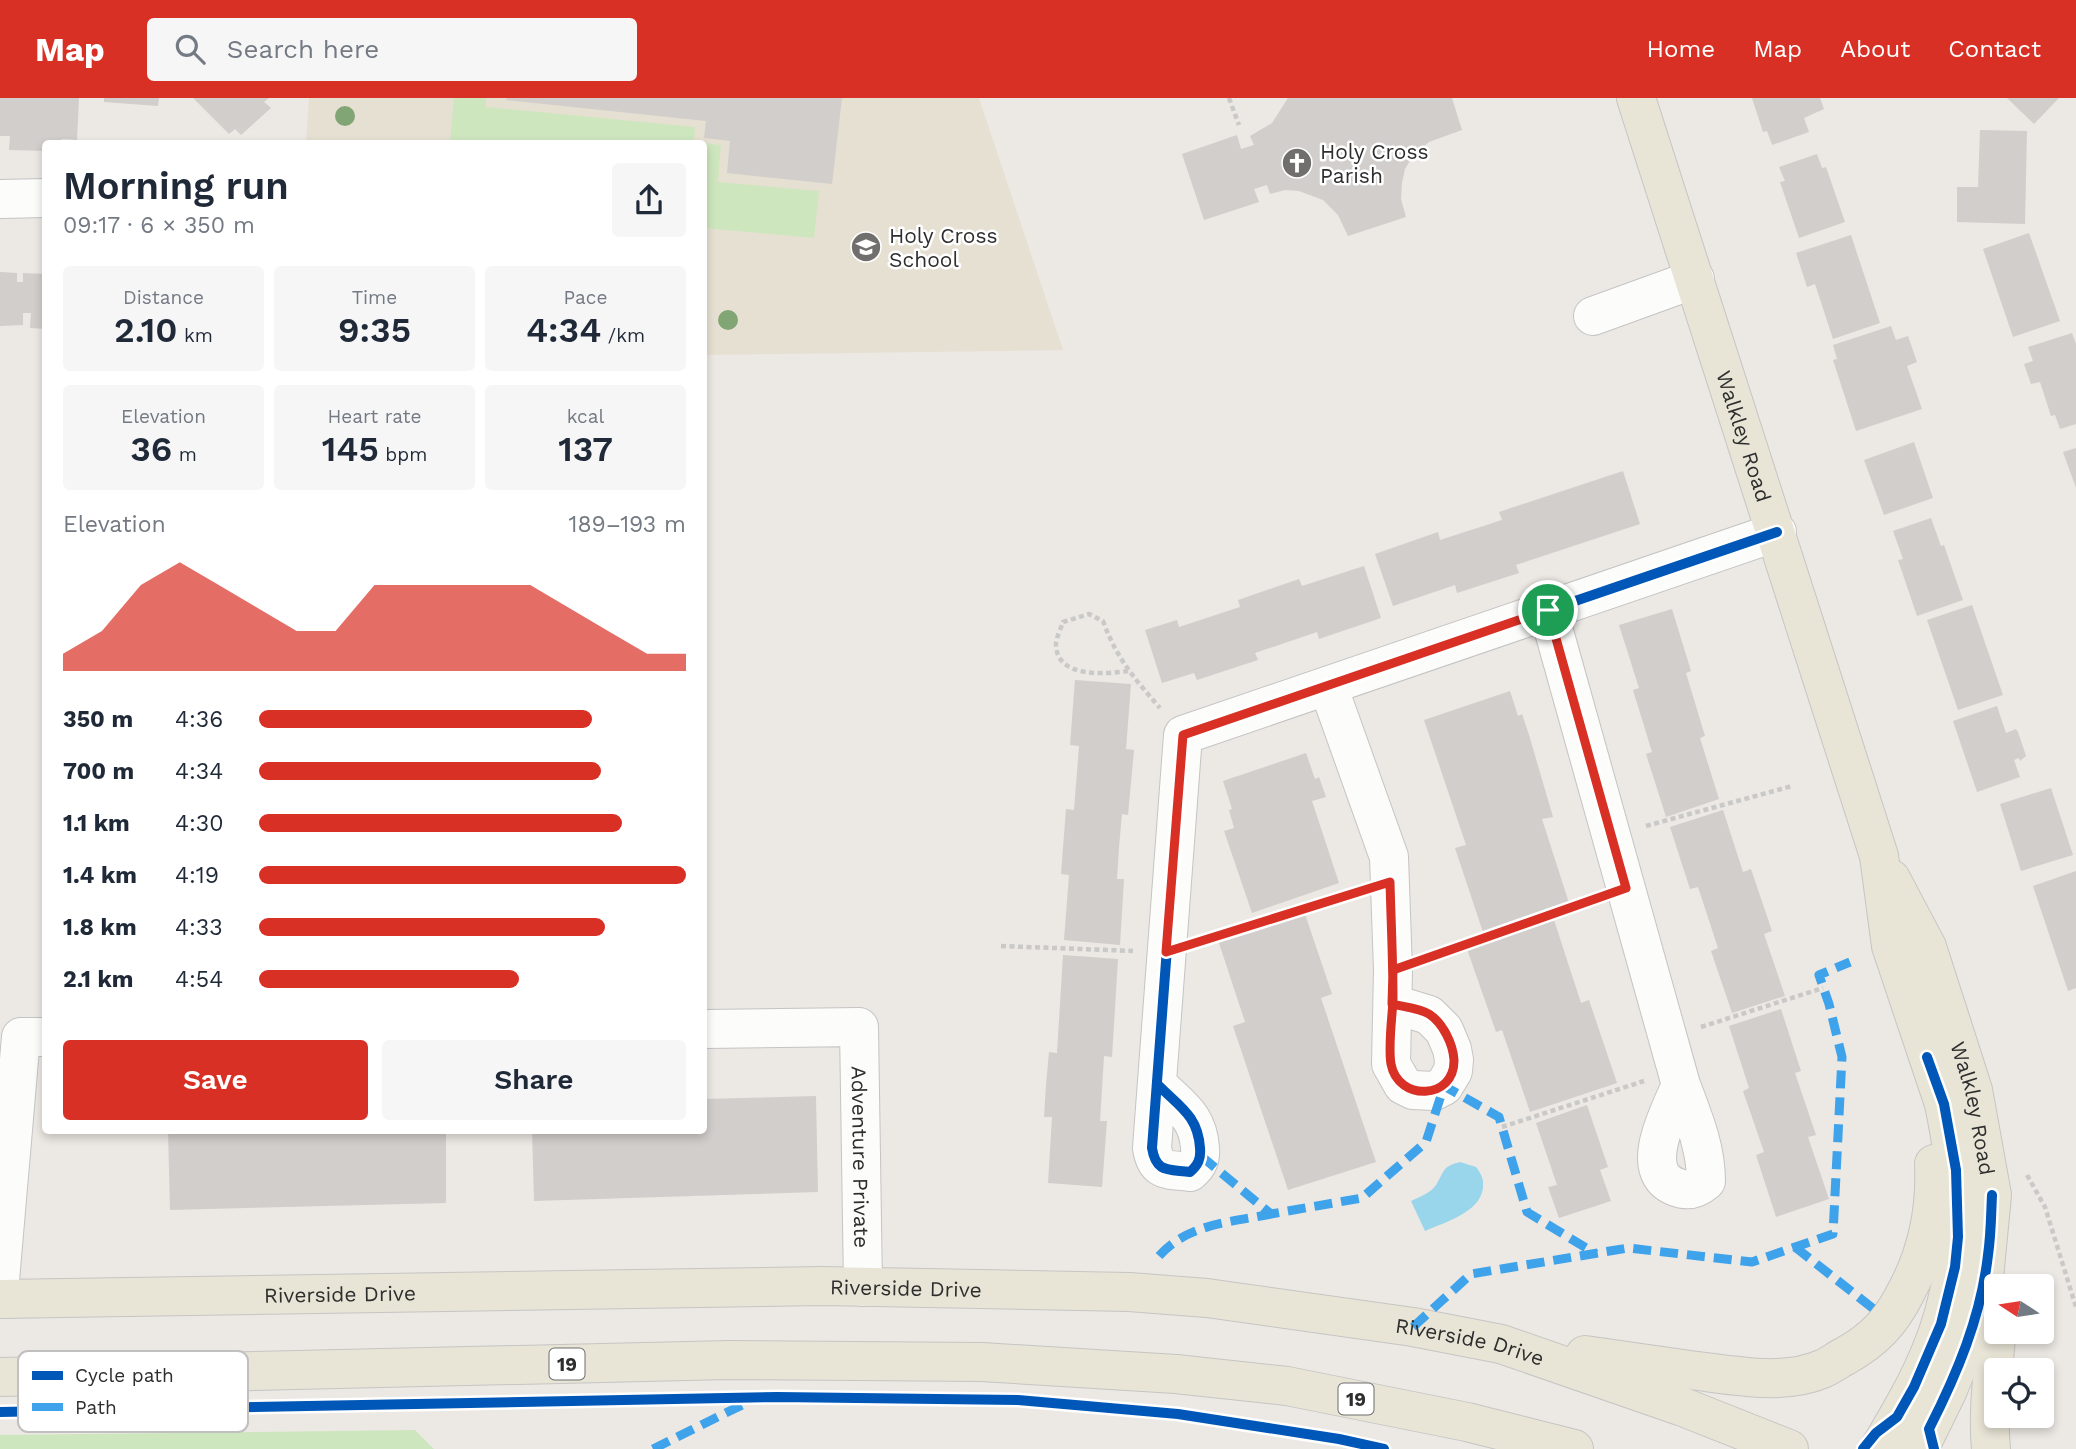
<!DOCTYPE html>
<html lang="en">
<head>
<meta charset="utf-8">
<style>
  body { margin:0; font-family:"Work Sans",sans-serif; background:#f6f6f7; color:#1f2937; height:100vh; display:flex; flex-direction:column; font-size:26px; white-space:nowrap }
  * { box-sizing:border-box; margin:0 }
  p { font-size:23px; color:#747a83 }
  .icon { flex:none; width:38px; height:38px; fill:none; stroke:currentColor; stroke-width:2; stroke-linecap:round; stroke-linejoin:round }
  .map { position:relative; flex:1; overflow:hidden }
  .sheet { position:absolute; left:42px; top:42px; width:665px; height:994px; display:flex; flex-direction:column; background:#fff; border-radius:7px; box-shadow:0 4px 10px #0003 }
  .sheet>* { flex:none }
  .needle { width:46px; rotate:282deg }
  .buttons { position:absolute; left:1984px; top:1176px; display:grid; gap:14px }
  .buttons a { display:grid; place-items:center; width:70px; height:70px; border-radius:7px; background:#fff; box-shadow:0 4px 10px #0003; font-size:35px }
  .pin { position:absolute; display:grid; place-items:center; width:60px; height:60px; color:#fff; margin:-30px; border:4px solid #fff; border-radius:50%; box-shadow:0 2px 7px #0007 }
  .round { display:grid; place-items:center; flex:none; width:74px; height:74px; border-radius:7px; background:#f6f6f7 }
  .overview { display:flex; align-items:center; justify-content:space-between; height:119px; padding:0 21px }
  h1 { font-size:38px; font-weight:600; line-height:52px }
  .stats { display:grid; grid-template-columns:repeat(3,1fr); gap:10px; height:119px; padding:7px 21px }
  .stats div { display:grid; align-content:center; border-radius:7px; background:#f6f6f7; text-align:center }
  .stats b { font-size:35px; font-weight:600 }
  .stats small { font-size:19px; font-weight:400 }
  .stats p { font-size:19px }
  .chart { height:196px; padding:14px 21px }
  .chart p { display:flex; justify-content:space-between }
  .chart svg { width:100%; height:126px; margin-top:7px; fill:#d93025; opacity:.7 }
  .button { display:flex; gap:14px; margin-top:auto; padding:14px 21px }
  .button a { flex:1; height:80px; border-radius:7px; background:#d93025; color:#fff; font-size:28px; font-weight:600; line-height:80px; text-align:center }
  .button a+a { background:#f6f6f7; color:#1f2937 }
  ul { padding:0 21px; list-style:none; font-size:23px }
  li { display:grid; grid-template-columns:112px 84px 1fr; align-items:center; height:52px }
  li i { height:18px; border-radius:9px; background:#d93025 }
  header { display:flex; align-items:center; gap:42px; box-sizing:border-box; height:98px; padding:0 35px; background:#d93025; color:#fff }
  header strong { font-size:33px }
  nav { display:flex; gap:38px; margin-inline-start:auto; font-size:24px }
  .search { width:490px; height:63px; background:#f6f6f7; display:flex; align-items:center; gap:18px; box-sizing:border-box; padding:0 24px; border-radius:7px; color:#747a83; font-size:26px }
  .map>svg:first-child { display:block }
  .education { fill:#e6e0d3 }
  .green { fill:#cee6be }
  .water { fill:#99d6ec }
  .building { fill:#d1cecb }
  .lines { fill:none; stroke-linecap:round; stroke-linejoin:round }
  .minor-casing { stroke:#c5c4c5; stroke-width:40 }
  .major-casing { stroke:#c6c5c4; stroke-width:40 }
  .path { stroke:#c9c9c8; stroke-width:4.5; stroke-dasharray:5 3.5; stroke-linecap:butt }
  .minor { stroke:#fcfcfb; stroke-width:38 }
  .major { stroke:#e8e4d6; stroke-width:38 }
  .quiet { stroke:#3ea3eb; stroke-width:9; stroke-dasharray:18 9; stroke-linecap:butt }
  .cycleway-casing { stroke:#fff; stroke-width:15 }
  .cycleway { stroke:#0057b8; stroke-width:10 }
  .tree { fill:#82a575 }
  .route-casing { stroke:#fff; stroke-width:14 }
  .route { stroke:#d93025; stroke-width:9 }
  .labels { text-anchor:middle; dominant-baseline:central; stroke-width:5; stroke-linejoin:round; paint-order:stroke }
  .shield { fill:#fff; stroke:#6d6d6d; stroke-width:2 }
  .shield-label { font-size:19px; font-weight:bold; fill:#2e2e2e }
  .poi-label { font-size:21px; fill:#2e2e2e; stroke:#fff; text-anchor:start }
  .street-label { font-size:21px; fill:#2e2e2e; stroke:#fff }
  .key { fill:#fff; stroke:#c0c0c0; stroke-width:2 }
  .key-label { font-size:19px; fill:#2e2e2e }
</style>
</head>
<body>
<header>
<strong>Map</strong>
<div class="search"><svg class="icon" aria-label="search" viewBox="0 0 24 24"><circle cx="10" cy="10" r="6"/><path d="M15 15l6 6"/></svg>Search here</div>
<nav><a>Home</a><a>Map</a><a>About</a><a>Contact</a></nav>
</header>
<div class="map">
<svg width="2076" height="1351" viewBox="0 0 2076 1351">
  <rect width="100%" height="100%" fill="#ece8e4"/>
  <!-- education -->
  <path class="education" d="M309,0h670l84,252 -359,5v-211h-398z"/>
  <!-- green -->
  <path class="green" d="M454,0h32v9l209,20 -1,15 27,3 -3,37 101,9 -5,47 -110,-10v-84l-254,-1z
    M415,1332l19,19h-434v-14z"/>
  <!-- water -->
  <path class="water" d="M1460,1064l16,5c3,4 7,10 7,15 3,29 -38,40 -58,49l-14,-30c8,-4 20,-8 25,-16 9,-14 5,-18 24,-23z"/>
  <!-- building -->
  <path class="building" d="M0,0h79l-2,42 -15,-1v5h-16v7l-37,-1 1,-14h-10z
    M104,0h55l-1,8 -54,-4z
    M193,0h76l-5,4 7,6 -30,27 -6,-6 -6,5z
    M507,0h335l-10,86 -105,-11 3,-32 -26,-3 2,-17 -200,-21z
    M1288,0h164l10,32 -33,12 -17,15 -7,12 -3,14 -1,16 5,18 -58,19 -10,-21 -15,-15 -24,-9 -14,-1 -15,4 -3,-9 -13,4 5,13 -55,18 -22,-66 55,-19 4,14 13,-4 -4,-9 22,-13z
    M1752,0h68l4,11 -20,9 5,14 -37,13 -5,-14 -4,1z
    M2007,0h52l-25,26z
    M1980,32l47,1 -2,93 -68,-2v-35h21z
    M1817,56l5,14 4,-1 19,55 -46,16 -19,-56 5,-1 -6,-14z
    M2029,135l31,88 -47,16 -30,-88z
    M1851,137l29,88 -47,16 -18,-55 -8,3 -11,-34z
    M0,174l17,1v9h6v-9l23,1v55l-16,-1 1,-15h-8v12l-23,1z
    M1891,228l5,14 12,-4 9,26 -10,4 15,43 -66,22 -23,-71 4,-1 -4,-14z
    M2072,235l4,11v80l-16,5 -5,-14 -4,1 -11,-34 -9,2 -7,-20 9,-3 -5,-14z
    M1914,344l19,56 -49,17 -20,-55z
    M2076,350v40l-13,-36z
    M1623,373l17,53 -124,41 3,8 -62,20 -2,-8 -62,21 -18,-52 63,-22 2,8 62,-20 -3,-8z
    M1931,420l10,28 3,-1 19,55 -46,16 -19,-56 5,-1 -10,-28z
    M1364,468l17,52 -62,21 -2,-7 -62,21 3,7 -61,20 -3,-7 -32,10 -17,-53 32,-10 2,7 61,-20 -2,-7 61,-21 3,7z
    M1972,507l31,90 -45,15 -31,-90z
    M1672,511l19,62 -5,2 19,63 -5,2 19,61 -53,18 -20,-63 6,-2 -19,-62 6,-2 -20,-63z
    M1075,582l56,4 -5,65 8,1 -6,65 -6,-1 -3,33 -2,32h7l-4,66 -56,-5 5,-65 -8,-1 5,-65 8,1 5,-64 -9,-1z
    M1510,593l8,25 4,-2 7,21 24,82 -11,2 27,84 -86,29 -28,-84 11,-3 -42,-125z
    M1997,608l9,27 10,-4 2,3 8,24 -6,5 -1,-3 -5,2 6,17 -43,15 -24,-71z
    M1306,655l9,26 4,-2 7,20 -14,4 27,82 -87,30 -28,-82 10,-3 -5,-18 3,-1 -9,-28z
    M2051,690l22,67 -52,16 -21,-67z
    M1723,712l20,62 8,-3 21,62 -8,3 21,62 -53,17 -21,-62 7,-3 -20,-61 -8,2 -20,-62z
    M2076,773v117l-8,3 -35,-105z
    M1304,813l28,83 -11,4 55,164 -88,28 -55,-164 12,-4 -27,-82z
    M1554,822l27,83 8,-3 28,83 -87,29 -28,-82 -6,2 -29,-83z
    M1063,857l55,4 -6,98 -8,-1 -2,33 -2,32h7l-5,66 -54,-4 4,-66h-8l2,-32 3,-33 8,1z
    M1781,911l20,62 -6,2 21,62 -8,2 21,62 -53,18 -20,-62 8,-3 -21,-61 6,-3 -20,-62z
    M816,998l2,96 -284,9 -2,-71h172v-31z
    M1587,1007l21,62 -8,3 11,31 -52,17 -11,-31 9,-2 -21,-62z
    M168,1032h278v73l-276,7z"/>
  <g class="lines">
    <!-- minor casing -->
    <g class="minor-casing">
      <g id="minor">
        <path d="M0,101l46,-1"/>
        <path d="M1593,218l102,-37"/>
        <path d="M1548,512l133,475c-11,26 -45,87 -5,102 13,5 21,2 30,-6 0,-34 -13,-64 -25,-96"/>
        <path d="M1328,588l61,171 4,113 -2,94 12,21 10,5 21,1 10,-5 9,-15 1,-11 -2,-11 -8,-19 -15,-15 -36,-11"/>
        <path id="s1" d="M704,931l155,-2 4,260"/>
        <path d="M1158,987c22,22 40,31 42,63 1,11 -2,17 -10,24 -22,-3 -34,1 -38,-24l31,-413 594,-203"/>
        <path d="M0,1182l21,-243h25"/>
      </g>
    </g>
    <!-- major casing -->
    <g class="major-casing">
      <g id="major">
        <path id="s2" d="M1636,0l243,758 12,90 53,158c18,85 20,169 -14,249 -14,34 -33,65 -51,96"/>
        <path id="s3" d="M1891,781l36,68 46,143 19,105 -8,83 -16,63 -21,51 -28,57"/>
        <path id="s4" d="M0,1201l822,-13 307,6 78,6 206,29 88,17 182,63 106,42"/>
        <path d="M1585,1257c35,5 70,10 105,15 42,5 92,16 132,-1 8,-3 15,-9 23,-13 29,-16 46,-34 61,-64 21,-39 30,-84 28,-128"/>
        <path d="M0,1279l729,-17 253,2 194,12 111,12 180,36 107,27"/>
        <path d="M1991,1351c-4,-41 3,-82 6,-123"/>
      </g>
    </g>
    <!-- path -->
    <path class="path" d="M1229,0l10,27
      M1128,573c-22,3 -73,8 -72,-28 1,-7 5,-15 7,-21l26,-8 14,7c14,38 31,57 57,87
      M1646,728l146,-40
      M1203,842l152,-47
      M1001,848l132,5
      M1429,860l163,-58
      M1701,929l122,-39
      M1502,1029l142,-46
      M2027,1077l18,32 31,100"/>
    <!-- minor -->
    <use href="#minor" class="minor"/>
    <!-- major -->
    <use href="#major" class="major"/>
    <!-- quiet -->
    <path class="quiet" d="M1201,1058l70,58 91,-16 64,-56 18,-56 55,31 28,95 69,42
      M1795,1149l80,63
      M1159,1158c28,-32 72,-34 112,-42
      M1413,1229l58,-53 157,-26 124,14 81,-28 9,-177 -13,-53 -10,-29 31,-13
      M653,1351l95,-47"/>
    <!-- cycleway casing -->
    <g class="cycleway-casing">
      <path id="cycleway" d="M1158,987c22,22 40,31 42,63 1,11 -2,17 -10,24 -22,-3 -34,1 -38,-24l31,-413 594,-203
        M0,1314l777,-15 241,3 160,14 161,25 45,10
        M1863,1351l13,-16 21,-16 17,-30 27,-63 14,-57 3,-30 -2,-67 -12,-66 -17,-47
        M1934,1351l-5,-20c28,-55 52,-112 59,-174 3,-20 3,-40 4,-60"/>
    </g>
    <!-- cycleway -->
    <use href="#cycleway" class="cycleway"/>
  </g>
  <!-- trees -->
  <g class="tree">
    <circle cx="345" cy="18" r="10"/>
    <circle cx="728" cy="222" r="10"/>
  </g>
  <g class="lines">
    <!-- route casing -->
    <g class="route-casing">
      <path id="route" d="M1548,512l-365,125 -17,217 224,-70c1,39 3,78 3,118 -1,19 -5,46 -2,64 7,38 64,36 63,-4 -1,-16 -11,-37 -25,-46 -10,-6 -25,-7 -37,-10l1,-34 233,-82 -78,-278"/>
    </g>
    <!-- route -->
    <use href="#route" class="route"/>
  </g>
  <!-- icons -->
  <defs>
    <g id="church-disc" transform="scale(1.575)"><circle r="9.5" fill="#706f6e" stroke="#fff"/><path d="M-1.2-6h2.4v3.5h3.3v2.4h-3.3V6h-2.4V-.1h-3.3v-2.4h3.3Z" fill="#fff"/></g>
    <g id="school-disc" transform="scale(1.575)"><circle r="9.5" fill="#706f6e" stroke="#fff"/><path d="M0-5L7-2L0 1L-7-2ZM-4 1L0 2.5L4 1V4Q0 6-4 4Z" fill="#fff"/></g>
  </defs>
  <g fill-rule="evenodd">
    <use href="#church-disc" x="1297" y="65"/>
    <use href="#school-disc" x="866" y="149"/>
  </g>
  <g class="labels">
    <!-- shield labels -->
    <g class="shield">
      <rect x="549.5" y="1250.5" width="35" height="31" rx="5"/>
      <rect x="1338.5" y="1285.5" width="35" height="31" rx="5"/>
    </g>
    <g class="shield-label">
      <text x="567" y="1266">19</text>
      <text x="1356" y="1301">19</text>
    </g>
    <!-- poi labels -->
    <g class="poi-label">
      <text x="1320" y="53">Holy Cross<tspan x="1320" dy="24">Parish</tspan></text>
      <text x="889" y="137">Holy Cross<tspan x="889" dy="24">School</tspan></text>
    </g>
    <!-- street labels -->
    <g class="street-label">
      <text stroke="none"><textPath href="#s2" startOffset="355">Walkley Road</textPath></text>
      <text stroke="none"><textPath href="#s3" startOffset="245">Walkley Road</textPath></text>
      <text stroke="none"><textPath href="#s1" startOffset="285">Adventure Private</textPath></text>
      <text stroke="none"><textPath href="#s4" startOffset="906">Riverside Drive</textPath></text>
      <text stroke="none"><textPath href="#s4" startOffset="340">Riverside Drive</textPath></text>
      <text stroke="none"><textPath href="#s4" startOffset="1474">Riverside Drive</textPath></text>
    </g>
  </g>
  <!-- legend -->
  <rect x="18" y="1253" width="230" height="81" rx="10" class="key"/>
  <rect x="32" y="1273" width="31" height="9" fill="#0057b8"/>
  <rect x="32" y="1305" width="31" height="8" fill="#3ea3eb"/>
  <g class="key-label">
    <text x="75" y="1284">Cycle path</text>
    <text x="75" y="1316">Path</text>
  </g>
</svg>
<div class="buttons">
<a><svg class="needle" viewBox="-14 -14 28 28"><path d="M0-13l5 13h-10z" fill="#e53935"/><path d="M0 13l5-13h-10z" fill="#747a83"/></svg></a>
<a><svg class="icon" aria-label="locate" viewBox="0 0 24 24"><circle cx="12" cy="12" r="6"/><path d="M12 2v4M12 18v4M2 12h4M18 12h4"/></svg></a>
</div>
<div class="pin" style="left:1548px;top:512px;background:#1e9e55"><svg class="icon" aria-label="arrive" viewBox="0 0 24 24"><path d="M6 21V4h12l-3 4 3 4H6"/></svg></div>
<section class="sheet">
<div class="overview"><div><h1>Morning run</h1><p>09:17 · 6 × 350 m</p></div><a class="round"><svg class="icon" aria-label="share" viewBox="0 0 24 24"><path d="M12 15V3M7 8l5-5 5 5M5 13v7h14v-7"/></svg></a></div>
<div class="stats">
<div><p>Distance</p><b>2.10<small> km</small></b></div>
<div><p>Time</p><b>9:35</b></div>
<div><p>Pace</p><b>4:34<small> /km</small></b></div>
</div>
<div class="stats">
<div><p>Elevation</p><b>36<small> m</small></b></div>
<div><p>Heart rate</p><b>145<small> bpm</small></b></div>
<div><p>kcal</p><b>137</b></div>
</div>
<div class="chart"><p><span>Elevation</span>189–193 m</p>
<svg viewBox="0 0 160 44" preserveAspectRatio="none"><path d="M0 44V38L10 30L20 14L30 6L40 14L50 22L60 30L70 30L80 14L90 14L100 14L110 14L120 14L130 22L140 30L150 38L160 38V44z"/></svg>
</div>
<ul>
<li><b>350 m</b>4:36<i style="width:78%"></i></li>
<li><b>700 m</b>4:34<i style="width:80%"></i></li>
<li><b>1.1 km</b>4:30<i style="width:85%"></i></li>
<li><b>1.4 km</b>4:19<i style="width:100%"></i></li>
<li><b>1.8 km</b>4:33<i style="width:81%"></i></li>
<li><b>2.1 km</b>4:54<i style="width:61%"></i></li>
</ul>
<div class="button"><a>Save</a><a>Share</a></div>
</section>
</div>
</body>
</html>
